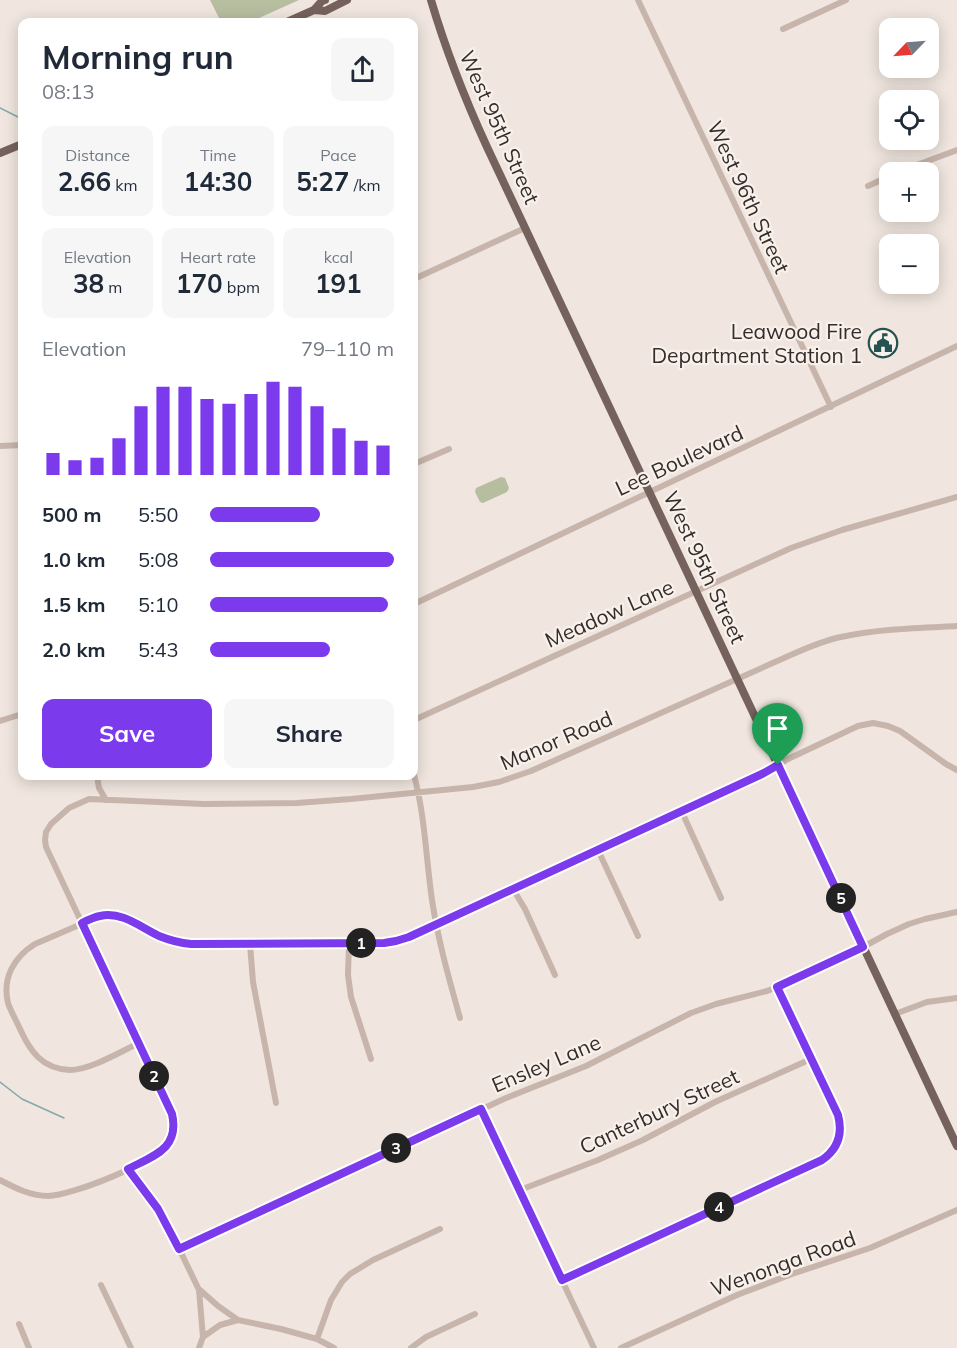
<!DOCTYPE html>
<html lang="en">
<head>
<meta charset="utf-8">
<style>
  body { margin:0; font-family:Mulish,sans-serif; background:#f6f6f7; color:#1f2937; height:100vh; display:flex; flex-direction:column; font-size:22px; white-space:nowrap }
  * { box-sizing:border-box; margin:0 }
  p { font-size:20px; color:#747a83 }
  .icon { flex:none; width:33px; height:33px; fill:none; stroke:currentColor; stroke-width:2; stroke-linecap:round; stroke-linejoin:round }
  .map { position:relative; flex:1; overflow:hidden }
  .sheet { position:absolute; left:18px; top:18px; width:400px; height:762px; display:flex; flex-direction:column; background:#fff; border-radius:12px; box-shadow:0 3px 15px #0003 }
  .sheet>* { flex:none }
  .needle { width:39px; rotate:245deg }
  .buttons { position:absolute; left:879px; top:18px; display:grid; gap:12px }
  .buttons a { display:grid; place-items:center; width:60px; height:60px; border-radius:12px; background:#fff; box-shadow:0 3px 15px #0003; font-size:30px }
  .pin { position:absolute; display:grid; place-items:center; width:51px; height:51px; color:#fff; margin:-62px -26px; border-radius:50% 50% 50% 0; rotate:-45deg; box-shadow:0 0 6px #0007 }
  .pin .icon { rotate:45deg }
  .km { position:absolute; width:30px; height:30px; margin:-15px; border-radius:50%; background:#222; color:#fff; font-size:16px; line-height:30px; text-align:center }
  .round { display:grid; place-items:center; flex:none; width:63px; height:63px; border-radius:12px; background:#f6f6f7 }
  .headline { display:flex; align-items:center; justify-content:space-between; height:102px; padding:0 24px }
  h1 { font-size:33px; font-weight:700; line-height:45px }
  .metrics { display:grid; grid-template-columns:repeat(3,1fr); gap:9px; height:102px; padding:6px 24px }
  .metrics div { display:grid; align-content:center; border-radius:12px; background:#f6f6f7; text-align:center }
  .metrics b { font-size:26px; font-weight:700 }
  .metrics small { font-size:16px; font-weight:400 }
  .metrics p { font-size:16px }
  .chart { height:168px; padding:12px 24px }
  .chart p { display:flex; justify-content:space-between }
  .chart svg { width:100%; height:108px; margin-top:6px; stroke:#7c3aed; stroke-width:6 }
  .primary-button { display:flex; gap:12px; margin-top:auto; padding:12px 24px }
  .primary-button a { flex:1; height:69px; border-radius:12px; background:#7c3aed; color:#fff; font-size:24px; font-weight:700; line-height:69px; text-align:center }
  .primary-button a+a { background:#f6f6f7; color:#1f2937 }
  ul { padding:0 24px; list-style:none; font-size:20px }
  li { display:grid; grid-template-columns:96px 72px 1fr; align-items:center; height:45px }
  li i { height:15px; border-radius:8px; background:#7c3aed }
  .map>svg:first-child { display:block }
  .green { fill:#b7bea0 }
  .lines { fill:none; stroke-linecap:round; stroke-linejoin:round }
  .stream { stroke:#81aaa7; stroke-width:1.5 }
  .minor { stroke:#c7b5ac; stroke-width:6 }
  .major { stroke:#76625d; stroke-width:8 }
  .route-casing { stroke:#fff; stroke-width:12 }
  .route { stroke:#7c3aed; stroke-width:8 }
  .labels { text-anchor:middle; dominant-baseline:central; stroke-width:4.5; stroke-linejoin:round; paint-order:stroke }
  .street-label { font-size:21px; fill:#362c2a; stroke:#f8f1eb }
  .poi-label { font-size:21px; fill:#362c2a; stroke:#f8f1eb; text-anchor:end }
</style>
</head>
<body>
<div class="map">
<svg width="957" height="1348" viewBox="0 0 957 1348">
  <rect width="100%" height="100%" fill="#f0e6df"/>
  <!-- green -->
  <path class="green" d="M210,0h89l-49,22h-29z
    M501,477l4,1 4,10 -2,4 -24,11 -3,-1 -5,-10 1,-4z"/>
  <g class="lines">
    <!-- stream -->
    <path class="stream" d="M0,108l22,11
      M0,1082l22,17 42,19"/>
    <!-- minor -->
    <path class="minor" d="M638,0l193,407
      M783,29l63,-29
      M898,172l59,-22
      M868,186l22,-10
      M414,279l111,-51
      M0,446l22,-1
      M414,464l35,-15
      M414,604l543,-258
      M414,720l377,-172 51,-18 115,-33
      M0,721l22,-7
      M414,775c11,41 12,83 18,125 6,40 17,79 28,118
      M97,776l2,12 7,12
      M682,812l39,86
      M598,850l40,86
      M513,889l12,20 30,66
      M349,943l-1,32 3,22 20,62
      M250,944l3,38 23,121
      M895,1014l32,-12 30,-4
      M139,1043c-19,9 -49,27 -69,27 -28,-1 -40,-19 -50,-41 -4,-9 -9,-17 -12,-26 -6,-25 6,-46 27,-59l65,-28c25,-3 37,10 59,20 10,4 21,7 32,8l193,-1 12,-2 13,-4 353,-163 26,-15 70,-33 15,-3 15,3 12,5 46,33 11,6
      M481,1109l113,239
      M127,1169l31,40 15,27 26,54 4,47 -4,11
      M0,1180c15,8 31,16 48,16 23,0 111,-35 122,-54 6,-13 3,-24 -2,-36l-122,-259 -1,-7 1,-8 5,-8 18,-16 20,-9 115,5 93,-1 54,-4 122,-12 26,-5 32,-11 253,-113c18,-8 37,-17 57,-21 38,-8 77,-9 116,-11
      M520,1190l78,-30 45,-20 72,-38 96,-43
      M179,1249l327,-151 80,-32 105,-53 25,-9 51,-13 23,-9 60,-28 37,-20 22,-10 16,-5 32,-7
      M562,1280l260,-120c16,-11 21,-26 16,-45l-61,-128
      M101,1285l30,63
      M200,1290l18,16 20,14 43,9 36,10 17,9
      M19,1324l10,24
      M203,1337l17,-12 18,-5
      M317,1339l14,-39 11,-18 8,-8 23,-14 67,-31
      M411,1348l15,-11 49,-23
      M621,1348l116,-53 55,-21 78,-26 87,-38"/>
    <!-- major -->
    <path class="major" d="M431,0c15,51 34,99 56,147l470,999
      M314,10l11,1 22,-11
      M287,22l27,-12 8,-9 3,-1
      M0,153l22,-9"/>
  </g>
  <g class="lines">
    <!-- route casing -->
    <g class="route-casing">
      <path id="route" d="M778,765l85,182 -86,40 61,128c5,19 0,34 -16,45l-260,120 -81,-171 -302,140 -21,-40 -30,-40c25,-13 52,-20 44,-55l-90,-191c6,-3 12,-6 18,-7 22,-5 40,11 59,20 10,4 21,7 32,8l193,-1 12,-2 13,-4 353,-163z"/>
    </g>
    <!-- route -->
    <use href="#route" class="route"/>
  </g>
  <!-- icons -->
  <defs>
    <g id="civic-ring" transform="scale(1.5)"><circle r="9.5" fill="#f8f1eb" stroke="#245351" stroke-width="1.5"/><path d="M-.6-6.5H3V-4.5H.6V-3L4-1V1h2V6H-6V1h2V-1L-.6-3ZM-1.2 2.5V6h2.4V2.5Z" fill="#245351"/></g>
  </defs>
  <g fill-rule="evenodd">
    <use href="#civic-ring" x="883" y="343"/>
  </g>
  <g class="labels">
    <!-- street labels -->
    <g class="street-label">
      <text transform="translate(500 127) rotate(66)">West 95th Street</text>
      <text transform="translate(749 197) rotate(65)">West 96th Street</text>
      <text transform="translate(679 460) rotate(-25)">Lee Boulevard</text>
      <text transform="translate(705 567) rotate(65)">West 95th Street</text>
      <text transform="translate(609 613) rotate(-24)">Meadow Lane</text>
      <text transform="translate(556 740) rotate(-23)">Manor Road</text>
      <text transform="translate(546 1063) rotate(-23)">Ensley Lane</text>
      <text transform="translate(659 1111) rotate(-25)">Canterbury Street</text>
      <text transform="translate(783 1263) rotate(-20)">Wenonga Road</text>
    </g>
    <!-- poi labels -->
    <g class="poi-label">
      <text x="862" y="331">Leawood Fire<tspan x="862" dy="24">Department Station 1</tspan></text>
    </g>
  </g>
</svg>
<div class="buttons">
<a><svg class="needle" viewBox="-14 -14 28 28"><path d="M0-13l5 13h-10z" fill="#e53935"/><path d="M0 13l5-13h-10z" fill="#747a83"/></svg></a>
<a><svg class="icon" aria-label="locate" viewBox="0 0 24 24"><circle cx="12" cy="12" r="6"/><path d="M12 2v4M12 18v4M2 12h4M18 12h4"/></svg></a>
<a>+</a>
<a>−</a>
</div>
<div class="pin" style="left:778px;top:765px;background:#1e9e55"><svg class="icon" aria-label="arrive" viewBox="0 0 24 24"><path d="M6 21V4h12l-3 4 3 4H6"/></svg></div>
<b class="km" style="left:361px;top:943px">1</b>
<b class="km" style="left:154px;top:1076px">2</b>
<b class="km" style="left:396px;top:1148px">3</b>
<b class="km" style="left:719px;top:1207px">4</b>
<b class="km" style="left:841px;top:898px">5</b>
<section class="sheet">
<div class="headline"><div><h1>Morning run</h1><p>08:13</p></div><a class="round"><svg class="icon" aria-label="share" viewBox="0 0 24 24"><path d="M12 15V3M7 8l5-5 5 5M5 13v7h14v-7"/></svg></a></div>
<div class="metrics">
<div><p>Distance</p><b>2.66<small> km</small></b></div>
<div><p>Time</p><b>14:30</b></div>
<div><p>Pace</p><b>5:27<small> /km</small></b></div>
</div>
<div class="metrics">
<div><p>Elevation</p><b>38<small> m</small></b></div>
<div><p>Heart rate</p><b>170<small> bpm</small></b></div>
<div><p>kcal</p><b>191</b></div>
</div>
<div class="chart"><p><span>Elevation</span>79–110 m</p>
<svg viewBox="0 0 160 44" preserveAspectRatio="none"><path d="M5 44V35M15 44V38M25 44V37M35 44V29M45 44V16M55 44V8M65 44V8M75 44V13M85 44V15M95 44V11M105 44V6M115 44V8M125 44V16M135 44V25M145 44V30M155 44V32"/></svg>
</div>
<ul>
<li><b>500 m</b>5:50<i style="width:60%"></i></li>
<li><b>1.0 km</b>5:08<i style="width:100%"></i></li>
<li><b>1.5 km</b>5:10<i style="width:97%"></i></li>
<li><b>2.0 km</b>5:43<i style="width:65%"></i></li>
</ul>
<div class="primary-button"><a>Save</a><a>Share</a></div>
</section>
</div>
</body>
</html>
